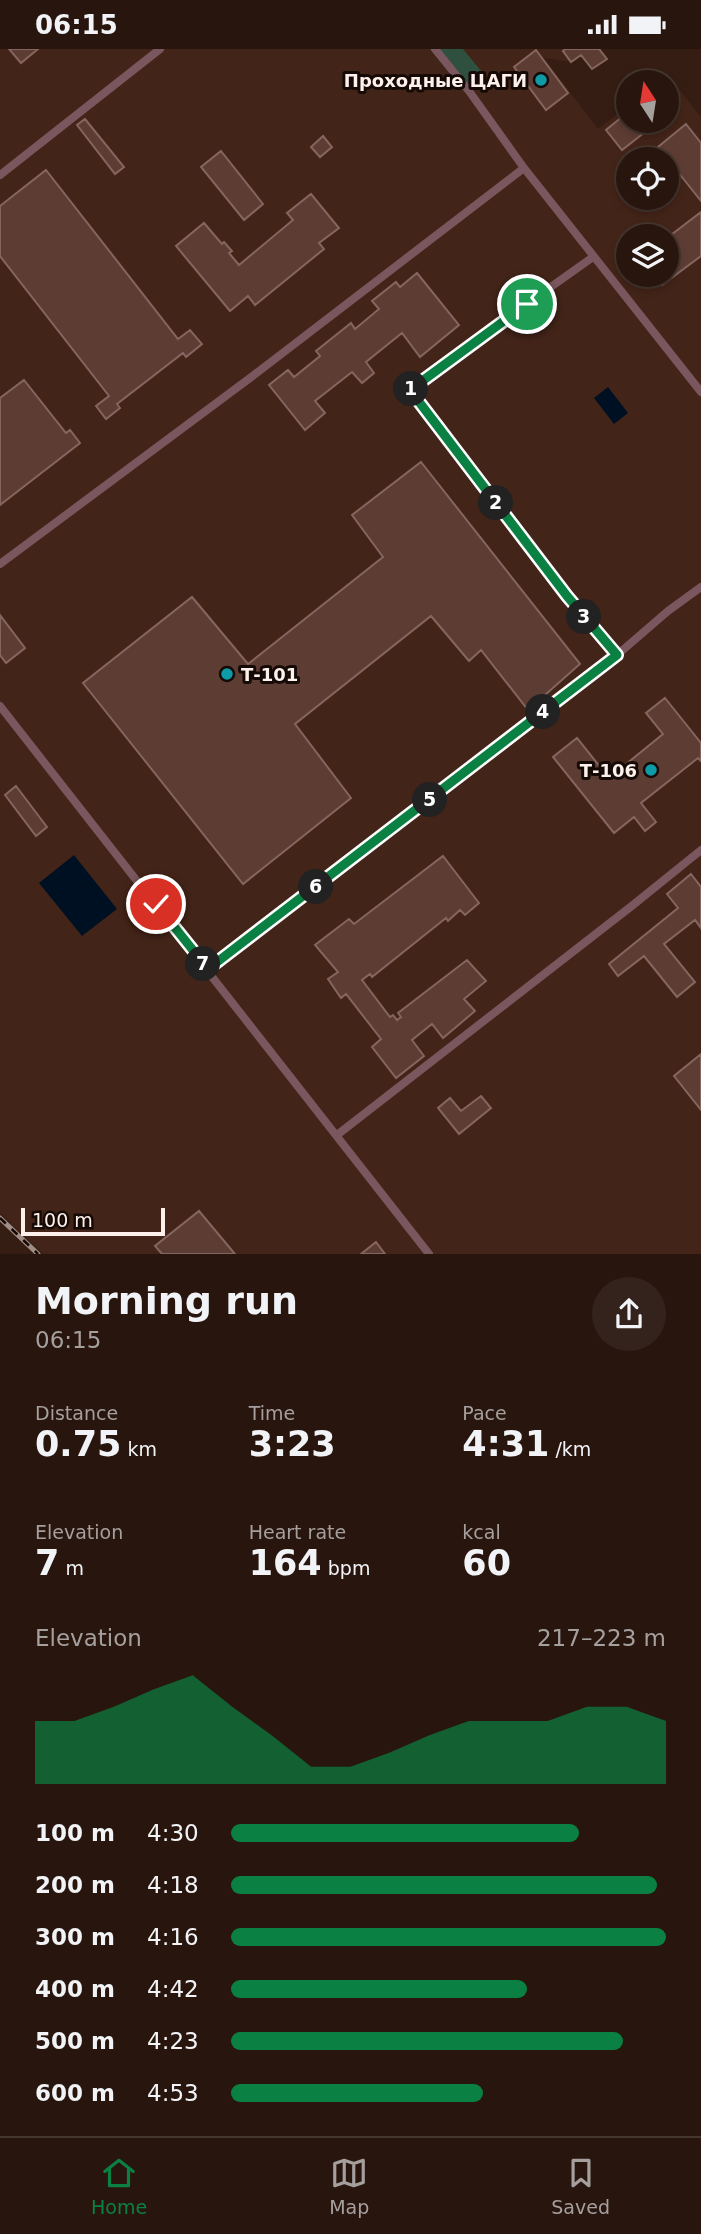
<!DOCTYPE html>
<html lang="en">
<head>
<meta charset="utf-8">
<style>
  body { margin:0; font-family:"DejaVu Sans",sans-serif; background:#34231c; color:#f1f3f6; height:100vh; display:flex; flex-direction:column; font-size:26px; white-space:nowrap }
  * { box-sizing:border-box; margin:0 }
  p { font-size:23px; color:#a59f9e }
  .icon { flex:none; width:38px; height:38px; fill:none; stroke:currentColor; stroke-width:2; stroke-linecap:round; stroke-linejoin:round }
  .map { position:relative; height:1205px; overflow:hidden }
  .details { display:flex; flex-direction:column; background:#28160e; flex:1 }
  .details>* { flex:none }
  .needle { width:46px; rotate:348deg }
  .tools { position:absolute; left:616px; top:21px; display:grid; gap:14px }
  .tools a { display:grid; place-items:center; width:63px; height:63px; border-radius:50%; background:#28160e; box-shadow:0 4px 10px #0003,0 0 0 2px #44352e; font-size:35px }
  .scale { position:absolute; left:21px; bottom:18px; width:144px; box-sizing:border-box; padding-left:7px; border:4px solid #fef0eb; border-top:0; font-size:19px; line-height:24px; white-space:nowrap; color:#fef0eb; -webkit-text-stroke:5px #150a06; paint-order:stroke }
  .pin { position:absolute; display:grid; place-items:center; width:60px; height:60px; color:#fff; margin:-30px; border:4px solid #fff; border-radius:50%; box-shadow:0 2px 7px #0007 }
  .km { position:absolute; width:35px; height:35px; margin:-18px; border-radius:50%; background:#222; color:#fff; font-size:19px; line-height:35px; text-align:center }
  .round { display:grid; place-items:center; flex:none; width:74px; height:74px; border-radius:37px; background:#34231c }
  .head { display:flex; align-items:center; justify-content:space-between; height:119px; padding:0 35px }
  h1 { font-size:38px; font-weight:600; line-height:52px }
  .metrics { display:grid; grid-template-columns:repeat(3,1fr); gap:10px; height:119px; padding:7px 35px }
  .metrics div { display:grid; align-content:center }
  .metrics b { font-size:35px; font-weight:600 }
  .metrics small { font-size:19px; font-weight:400 }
  .metrics p { font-size:19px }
  .chart { height:196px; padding:14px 35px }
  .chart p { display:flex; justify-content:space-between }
  .chart svg { width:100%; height:126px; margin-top:7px; fill:#0b8043; opacity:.7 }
  ul { padding:0 35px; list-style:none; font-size:23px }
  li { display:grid; grid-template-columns:112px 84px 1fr; align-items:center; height:52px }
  li i { height:18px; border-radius:9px; background:#0b8043 }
  .status { display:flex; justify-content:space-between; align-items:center; height:49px; padding:0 35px; background:#28160e; direction:ltr }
  .status svg { height:19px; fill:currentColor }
  .dock { display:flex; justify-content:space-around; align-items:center; height:98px; border-top:2px solid #44352e; background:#28160e; font-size:19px; color:#a59f9e }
  .dock a { display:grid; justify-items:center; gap:4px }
  .dock .on { color:#0b8043 }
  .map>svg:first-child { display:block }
  .built { fill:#432418; fill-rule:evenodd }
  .forest { fill:#30503f }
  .water { fill:#001023 }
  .building { fill:#5d3c34; stroke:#85665f; stroke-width:2 }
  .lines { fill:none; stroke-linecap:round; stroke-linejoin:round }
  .minor { stroke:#7a565e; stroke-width:8 }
  .rail-casing { stroke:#a08d86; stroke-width:5 }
  .rail { stroke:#150a06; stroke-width:2.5; stroke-dasharray:8; stroke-linecap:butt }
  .route-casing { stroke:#fff; stroke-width:14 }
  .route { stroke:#0b8043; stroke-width:9 }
  .culture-dot { fill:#0f9aa8; stroke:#150a06; stroke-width:2.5 }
  .labels { text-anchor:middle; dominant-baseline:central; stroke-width:6; stroke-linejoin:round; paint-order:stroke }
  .poi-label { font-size:18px; font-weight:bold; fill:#fef0eb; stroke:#150a06; text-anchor:end }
</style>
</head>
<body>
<div class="status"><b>06:15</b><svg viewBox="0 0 49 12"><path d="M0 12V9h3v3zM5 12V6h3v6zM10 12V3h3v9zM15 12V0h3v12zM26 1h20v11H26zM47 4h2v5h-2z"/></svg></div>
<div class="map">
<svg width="701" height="1205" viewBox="0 0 701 1205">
  <rect width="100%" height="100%" fill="#351d13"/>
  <!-- built -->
  <path class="built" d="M0,0h599l8,10 -15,10 -11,-14 -10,7 -27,-4 54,71 30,-23v15h39v-39h-9l10,-7 33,42v1137h-658l-43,-41zM628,110h39v39h-39zM628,187h39v39h-39z"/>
  <!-- forest -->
  <path class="forest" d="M435,0h28l23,28 -17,14z"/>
  <!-- water -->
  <path class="water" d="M608,338l20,26 -14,11 -20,-26z
    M74,806l43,54 -35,27 -43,-53z"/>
  <!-- building -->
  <path class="building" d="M9,0h29l-17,14z
    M565,0h34l8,10 -15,10 -11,-14 -10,7 -8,-11z
    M536,1l32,43 -22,17 -32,-43z
    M628,63v9h31l-37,29 -16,-20z
    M85,70l39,48 -9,7 -38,-49z
    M686,75l15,19v58l-43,-54z
    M323,87l9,11 -12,10 -9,-10z
    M221,102l42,53 -19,16 -43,-53z
    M46,121l132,169 12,-9 12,14 -16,13 -3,-4 -66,51 3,4 -14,11 -10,-13 13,-10 -109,-140v-50z
    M311,145l28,34 -20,15 5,6 -69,56 -7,-9 -18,15 -54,-65 28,-23 18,21 2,-2 8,9 -3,2 10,12 54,-45 -6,-7z
    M701,163v44l-39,29 -8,-10h13v-37z
    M417,224l42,52 -39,32 -18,-24 -36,29 8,11 -12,10 -10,-11 -37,29 10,12 -20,17 -36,-45 19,-15 6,7 26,-21 -4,-5 35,-28 4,6 24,-20 -7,-8 24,-19 4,5z
    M24,331l42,53 4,-3 10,13 -80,62v-107z
    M421,413l159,202 -52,46 -47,-60 -12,11 -38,-45 -136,108 56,74 -108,86 -160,-201 109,-86 56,67 135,-107 -31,-42z
    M0,566l25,33 -19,15 -6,-8z
    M665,649l36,45v18l-3,-3 -57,45 15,19 -11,9 -11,-14 -20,16 -61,-76 24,-19 32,40 54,-44 -17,-21z
    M16,737l31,41 -11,9 -31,-41z
    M443,807l36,47 -14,12 -5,-5 -12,11 -2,-3 -74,59 -2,-3 -8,6 28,37 3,-2 4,5 4,-3 -3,-4 69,-53 19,21 -22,18 11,12 -32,27 -11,-14 -20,16 12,16 -28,22 -24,-31 9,-8 -35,-45 -5,4 -13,-19 10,-7 -23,-27 34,-26 5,5z
    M691,825l10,13v41l-6,-8 -31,24 31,38 -18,15 -33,-41 -26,20 -9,-12 69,-56 -11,-14z
    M701,1005v56l-27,-34z
    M481,1047l10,12 -32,26 -21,-26 12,-10 11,13z
    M199,1162l36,43h-73l-7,-8z
    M376,1193l9,12h-24z"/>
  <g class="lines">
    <!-- minor -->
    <path class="minor" d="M435,0l34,42 55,77
      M0,126l160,-126
      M593,208l-124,88 -59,45 157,206 50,59
      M0,515l250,-186 274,-210 177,224
      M0,657l429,548
      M208,920l409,-314 51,-44 33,-24
      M337,1086l296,-230 68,-55"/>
    <!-- rail casing -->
    <g class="rail-casing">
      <path id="rail" d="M0,1169l38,36"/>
    </g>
    <!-- rail -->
    <use href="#rail" class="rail"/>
  </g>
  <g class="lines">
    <!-- route casing -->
    <g class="route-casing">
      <path id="route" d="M156,855l52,65 409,-314 -50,-59 -157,-206 117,-86"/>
    </g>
    <!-- route -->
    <use href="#route" class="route"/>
  </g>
  <!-- markers -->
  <g class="culture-dot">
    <circle cx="541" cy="31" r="7"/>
    <circle cx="227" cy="625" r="7"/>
    <circle cx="651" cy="721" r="7"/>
  </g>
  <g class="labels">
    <!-- poi labels -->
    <g class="poi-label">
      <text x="527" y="31">Проходные ЦАГИ</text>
      <text x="241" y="625" text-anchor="start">Т-101</text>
      <text x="637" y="721">Т-106</text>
    </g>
  </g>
</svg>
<div class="tools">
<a><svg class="needle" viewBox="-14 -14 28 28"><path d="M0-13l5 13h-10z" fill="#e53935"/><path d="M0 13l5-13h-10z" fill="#a59f9e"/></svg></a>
<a><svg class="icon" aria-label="locate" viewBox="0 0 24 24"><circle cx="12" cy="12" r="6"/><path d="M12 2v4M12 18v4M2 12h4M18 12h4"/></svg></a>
<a><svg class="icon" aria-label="layers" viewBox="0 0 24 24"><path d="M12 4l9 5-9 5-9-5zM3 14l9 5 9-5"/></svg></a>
</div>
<div class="scale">100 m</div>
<div class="pin" style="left:527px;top:255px;background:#1e9e55"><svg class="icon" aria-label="arrive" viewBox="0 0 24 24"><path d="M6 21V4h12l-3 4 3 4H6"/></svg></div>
<div class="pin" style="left:156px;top:855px;background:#d93025"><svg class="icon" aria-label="check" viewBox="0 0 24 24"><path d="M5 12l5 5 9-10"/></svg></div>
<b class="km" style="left:411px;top:340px">1</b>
<b class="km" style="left:496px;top:454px">2</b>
<b class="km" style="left:584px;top:568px">3</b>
<b class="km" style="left:543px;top:663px">4</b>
<b class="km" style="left:430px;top:751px">5</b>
<b class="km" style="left:316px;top:838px">6</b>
<b class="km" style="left:203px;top:915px">7</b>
</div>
<section class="details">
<div class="head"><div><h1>Morning run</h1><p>06:15</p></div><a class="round"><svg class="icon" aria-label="share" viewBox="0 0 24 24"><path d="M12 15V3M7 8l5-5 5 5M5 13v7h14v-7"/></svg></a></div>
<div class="metrics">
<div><p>Distance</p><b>0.75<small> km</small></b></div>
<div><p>Time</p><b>3:23</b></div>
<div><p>Pace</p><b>4:31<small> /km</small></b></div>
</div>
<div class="metrics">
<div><p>Elevation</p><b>7<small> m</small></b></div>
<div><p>Heart rate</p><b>164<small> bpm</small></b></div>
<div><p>kcal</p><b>60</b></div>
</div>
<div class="chart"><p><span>Elevation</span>217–223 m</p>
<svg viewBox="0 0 160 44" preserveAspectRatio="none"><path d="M0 44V22L10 22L20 17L30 11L40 6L50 17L60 27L70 38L80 38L90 33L100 27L110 22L120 22L130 22L140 17L150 17L160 22V44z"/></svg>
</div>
<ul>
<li><b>100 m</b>4:30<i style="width:80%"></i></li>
<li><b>200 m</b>4:18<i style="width:98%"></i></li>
<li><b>300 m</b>4:16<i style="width:100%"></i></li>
<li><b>400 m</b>4:42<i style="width:68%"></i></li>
<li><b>500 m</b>4:23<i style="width:90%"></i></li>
<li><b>600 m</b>4:53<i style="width:58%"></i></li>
</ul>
</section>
<nav class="dock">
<a class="on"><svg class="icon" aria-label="home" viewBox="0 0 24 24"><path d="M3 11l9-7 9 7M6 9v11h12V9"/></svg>Home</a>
<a><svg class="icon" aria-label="map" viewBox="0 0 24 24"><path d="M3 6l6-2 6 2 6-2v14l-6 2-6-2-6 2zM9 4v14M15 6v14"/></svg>Map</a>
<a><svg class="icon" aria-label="saved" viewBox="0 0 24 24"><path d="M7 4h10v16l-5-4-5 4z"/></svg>Saved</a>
</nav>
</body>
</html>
